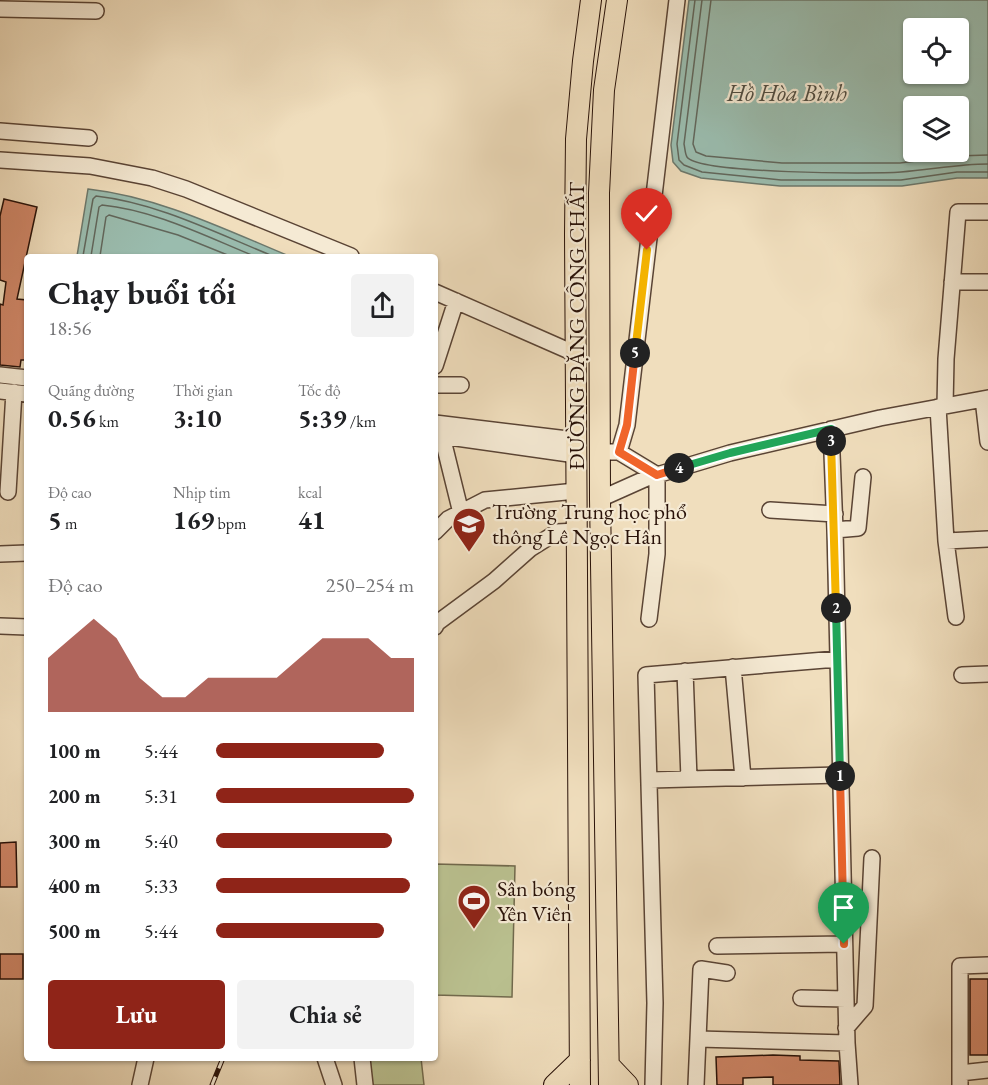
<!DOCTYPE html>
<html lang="vi">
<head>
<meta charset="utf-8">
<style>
  body { margin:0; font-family:"EB Garamond",serif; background:#f2f2f2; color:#202124; height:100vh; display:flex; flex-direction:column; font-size:22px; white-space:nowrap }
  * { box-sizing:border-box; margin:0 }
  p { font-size:20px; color:#757577 }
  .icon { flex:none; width:33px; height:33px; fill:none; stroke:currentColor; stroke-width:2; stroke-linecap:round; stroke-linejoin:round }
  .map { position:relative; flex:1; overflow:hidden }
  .side { position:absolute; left:24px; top:254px; width:414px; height:807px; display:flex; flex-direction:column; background:#fff; border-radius:6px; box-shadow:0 2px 4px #0004 }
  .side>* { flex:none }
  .fabs { position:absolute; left:903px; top:18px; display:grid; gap:12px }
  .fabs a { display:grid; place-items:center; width:66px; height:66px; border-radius:6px; background:#fff; box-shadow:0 2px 4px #0004; font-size:30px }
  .pin { position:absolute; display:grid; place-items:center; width:51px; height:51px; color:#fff; margin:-62px -26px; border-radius:50% 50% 50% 0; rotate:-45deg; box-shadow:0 0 6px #0007 }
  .pin .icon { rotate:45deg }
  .km { position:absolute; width:30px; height:30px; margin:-15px; border-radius:50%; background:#222; color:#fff; font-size:16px; line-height:30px; text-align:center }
  .round { display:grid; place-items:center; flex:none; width:63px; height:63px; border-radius:6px; background:#f2f2f2 }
  .overview { display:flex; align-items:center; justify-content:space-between; height:102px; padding:0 24px }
  h1 { font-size:33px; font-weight:700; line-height:45px }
  .figures { display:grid; grid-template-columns:repeat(3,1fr); gap:9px; height:102px; padding:6px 24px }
  .figures div { display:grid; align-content:center }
  .figures b { font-size:26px; font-weight:700 }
  .figures small { font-size:16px; font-weight:400 }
  .figures p { font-size:16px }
  .chart { height:168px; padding:12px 24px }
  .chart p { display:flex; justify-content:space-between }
  .chart svg { width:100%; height:108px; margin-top:6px; fill:#8f2418; opacity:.7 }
  .action { display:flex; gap:12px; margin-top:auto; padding:12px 24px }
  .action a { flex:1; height:69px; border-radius:6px; background:#8f2418; color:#fff; font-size:24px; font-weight:700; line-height:69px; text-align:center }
  .action a+a { background:#f2f2f2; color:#202124 }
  ul { padding:0 24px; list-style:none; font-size:20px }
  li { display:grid; grid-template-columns:96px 72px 1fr; align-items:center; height:45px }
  li i { height:15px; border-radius:8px; background:#8f2418 }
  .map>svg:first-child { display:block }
  .green { fill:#bac190; stroke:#71694c; stroke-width:1.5 }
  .water { fill:#9abcae; stroke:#6c786c; stroke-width:1.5; fill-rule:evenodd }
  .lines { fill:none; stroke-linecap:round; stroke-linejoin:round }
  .shore { stroke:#61665b; stroke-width:1.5 }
  .building { fill:#cf8667; stroke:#281108; stroke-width:1.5 }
  .minor-casing { stroke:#5a4435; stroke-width:18 }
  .major-casing { stroke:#281108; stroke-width:22 }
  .minor { stroke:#f5ead4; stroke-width:15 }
  .major { stroke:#f0debd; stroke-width:20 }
  .rail-casing { stroke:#281108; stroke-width:5 }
  .rail { stroke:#f5ead4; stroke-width:3; stroke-dasharray:9; stroke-linecap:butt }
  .split-1-casing { stroke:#fff; stroke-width:12 }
  .split-2-casing { stroke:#fff; stroke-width:12 }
  .split-3-casing { stroke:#fff; stroke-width:12 }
  .split-4-casing { stroke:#fff; stroke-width:12 }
  .split-5-casing { stroke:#fff; stroke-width:12 }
  .split-6-casing { stroke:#fff; stroke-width:12 }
  .split-1 { stroke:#f0652b; stroke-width:8 }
  .split-2 { stroke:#22a559; stroke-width:8 }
  .split-3 { stroke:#f5b400; stroke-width:8 }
  .split-4 { stroke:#22a559; stroke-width:8 }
  .split-5 { stroke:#f0652b; stroke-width:8 }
  .split-6 { stroke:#f5b400; stroke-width:8 }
  .labels { text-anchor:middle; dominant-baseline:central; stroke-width:4.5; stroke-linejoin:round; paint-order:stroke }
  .street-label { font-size:22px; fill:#281108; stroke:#f5ead4 }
  .poi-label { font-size:22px; fill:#281108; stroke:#f5ead4; text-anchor:start }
  .water-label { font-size:24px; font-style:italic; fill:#504d42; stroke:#f5ead4 }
</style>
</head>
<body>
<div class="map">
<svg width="988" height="1085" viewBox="0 0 988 1085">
  <rect width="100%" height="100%" fill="#f0debd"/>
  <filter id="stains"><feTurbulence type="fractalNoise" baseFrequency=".00333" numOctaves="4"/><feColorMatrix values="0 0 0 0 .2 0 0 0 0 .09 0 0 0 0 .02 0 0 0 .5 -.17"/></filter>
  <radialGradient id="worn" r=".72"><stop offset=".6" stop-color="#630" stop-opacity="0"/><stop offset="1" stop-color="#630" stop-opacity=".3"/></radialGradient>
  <!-- green -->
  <path class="green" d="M435,864l80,2 -3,131 -77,-2z
    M368,1058h53l3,27h-53z"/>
  <!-- water -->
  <path class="water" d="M689,0h299v178h-31l-55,8h-122l-79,-8 -20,-7 -8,-9 -2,-17zM914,28h44v46h-44zM914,106h44v46h-44z
    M88,189c71,8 136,40 201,67h-212z"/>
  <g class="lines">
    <!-- shore -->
    <path class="shore" d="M695,0l-18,144 2,16 5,5 18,7 79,8h120l56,-8h31
      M702,0l-18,144c1,4 1,10 3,13 12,17 187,17 214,15 29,-2 57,-8 87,-8
      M711,0l-18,144 3,8 10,4 76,7h118l56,-7 32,-1
      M83,256l10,-57 3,-3c62,7 120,37 177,60
      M91,256l8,-49 3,-2c52,5 103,31 152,51
      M100,256l6,-39 3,-2 69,20 52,21"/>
  </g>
  <!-- building -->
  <path class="building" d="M4,199l33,8 -20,92 10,1v60h-6l-1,7 -20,-2v-61l3,1 3,-23 -6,-2v-64z
    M16,842l1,45h-17v-44z
    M0,954h23v25h-23z
    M970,979h18v76h-18z
    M773,1055l27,1v4l39,1 1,24h-67v-8l-30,1v7h-26l-1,-28z"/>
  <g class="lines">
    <!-- minor casing -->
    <g class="minor-casing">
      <path id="minor" d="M0,9l96,2
        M0,131l89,7
        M0,160l90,6 62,12 34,11 165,67
        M952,282h36
        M435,292l141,62
        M435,366l21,-65
        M0,375l27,3
        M435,385h26
        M0,391l27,3
        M983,399l5,43
        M945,406l1,-47 12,-147h30
        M938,407l8,134 10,76
        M435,423l141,17
        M831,429l4,101 12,513 3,42
        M435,435l141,20
        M442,436l19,77
        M600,452h19l8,-27 50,-425
        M619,452l38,23v79l-8,65
        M8,492l6,-100
        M600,499l47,-21 83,-25 150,-35 108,-20
        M770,510l65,4
        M835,530l23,-2 5,-51
        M435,532l13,-13 37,-19 91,-9
        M946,541l42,-2
        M0,554l27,-1
        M0,626l27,1
        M435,627l2,-4 57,-42 36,-32 27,-17 20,-1
        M733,667l10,111
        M685,671l4,108
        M962,675l26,-1
        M650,780l190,-5
        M717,946l127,-2
        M801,998l45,1
        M846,1028l19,-22 7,-148
        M698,1039l149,4
        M325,1058l9,27
        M362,1058l3,27
        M960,1073l28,-3
        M140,1085l6,-27
        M653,1085l2,-82 -9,-328 191,-16
        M696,1085l5,-116 26,4
        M960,1085v-119l28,-1"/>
    </g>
    <!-- major casing -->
    <g class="major-casing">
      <path id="major" d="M609,1065l19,20
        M554,1085l26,-25
        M580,1085l-5,-851 1,-95 7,-78 8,-61
        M609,1085l-9,-586 -1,-306 5,-103 13,-90"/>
    </g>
    <!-- minor -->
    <use href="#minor" class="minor"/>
    <!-- major -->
    <use href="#major" class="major"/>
    <!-- rail casing -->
    <g class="rail-casing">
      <path id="rail" d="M212,1085l11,-27"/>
    </g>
    <!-- rail -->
    <use href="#rail" class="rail"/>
  </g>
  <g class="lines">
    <!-- split-1 casing -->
    <g class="split-1-casing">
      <path id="split-1" d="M840,776l4,168"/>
    </g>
    <!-- split-2 casing -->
    <g class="split-2-casing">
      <path id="split-2" d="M836,608l4,168"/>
    </g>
    <!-- split-3 casing -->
    <g class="split-3-casing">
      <path id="split-3" d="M831,441l5,167"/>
    </g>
    <!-- split-4 casing -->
    <g class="split-4-casing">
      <path id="split-4" d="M679,468l51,-15 101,-24v12"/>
    </g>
    <!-- split-5 casing -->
    <g class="split-5-casing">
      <path id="split-5" d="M635,353l-8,72 -8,27 38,23 22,-7"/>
    </g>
    <!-- split-6 casing -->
    <g class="split-6-casing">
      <path id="split-6" d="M635,353l12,-103"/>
    </g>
    <!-- split-1 -->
    <use href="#split-1" class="split-1"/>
    <!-- split-2 -->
    <use href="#split-2" class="split-2"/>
    <!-- split-3 -->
    <use href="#split-3" class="split-3"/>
    <!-- split-4 -->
    <use href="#split-4" class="split-4"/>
    <!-- split-5 -->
    <use href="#split-5" class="split-5"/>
    <!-- split-6 -->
    <use href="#split-6" class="split-6"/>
  </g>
  <!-- icons -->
  <defs>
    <g id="school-pin" transform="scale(1.725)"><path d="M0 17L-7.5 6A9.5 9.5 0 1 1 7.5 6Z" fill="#8f2418" stroke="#f5ead4"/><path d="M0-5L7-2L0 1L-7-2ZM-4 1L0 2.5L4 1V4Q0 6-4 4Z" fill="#fff"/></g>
    <g id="stadium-pin" transform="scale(1.725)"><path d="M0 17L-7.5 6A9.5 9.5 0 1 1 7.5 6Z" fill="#8f2418" stroke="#f5ead4"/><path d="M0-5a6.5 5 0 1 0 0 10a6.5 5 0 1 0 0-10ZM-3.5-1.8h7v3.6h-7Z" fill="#fff"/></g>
  </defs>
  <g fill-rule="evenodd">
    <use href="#school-pin" x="469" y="524"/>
    <use href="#stadium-pin" x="474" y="901"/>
  </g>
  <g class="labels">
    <!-- street labels -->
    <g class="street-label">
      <text transform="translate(576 326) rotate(-90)">ĐƯỜNG ĐẶNG CÔNG CHẤT</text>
    </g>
    <!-- poi labels -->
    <g class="poi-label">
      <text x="492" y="511">Trường Trung học phổ<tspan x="492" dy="25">thông Lê Ngọc Hân</tspan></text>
      <text x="497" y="888">Sân bóng<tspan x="497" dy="25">Yên Viên</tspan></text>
    </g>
    <!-- water labels -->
    <g class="water-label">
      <text x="787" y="92">Hồ Hòa Bình</text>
    </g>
  </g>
  <rect width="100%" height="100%" filter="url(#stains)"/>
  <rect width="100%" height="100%" fill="url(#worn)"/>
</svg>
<div class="fabs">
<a><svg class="icon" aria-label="locate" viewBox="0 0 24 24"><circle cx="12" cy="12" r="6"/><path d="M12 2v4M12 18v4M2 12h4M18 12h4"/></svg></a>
<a><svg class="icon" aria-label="layers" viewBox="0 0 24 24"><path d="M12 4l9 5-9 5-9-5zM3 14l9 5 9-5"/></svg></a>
</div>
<div class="pin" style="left:844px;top:944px;background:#1e9e55"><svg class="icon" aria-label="arrive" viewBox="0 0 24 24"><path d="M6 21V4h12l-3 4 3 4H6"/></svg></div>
<div class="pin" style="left:647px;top:250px;background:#d93025"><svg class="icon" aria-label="check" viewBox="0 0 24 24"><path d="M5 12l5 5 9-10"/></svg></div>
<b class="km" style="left:840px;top:776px">1</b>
<b class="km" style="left:836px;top:608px">2</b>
<b class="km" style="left:831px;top:441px">3</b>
<b class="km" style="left:679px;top:468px">4</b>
<b class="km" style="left:635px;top:353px">5</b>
<section class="side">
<div class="overview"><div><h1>Chạy buổi tối</h1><p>18:56</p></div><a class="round"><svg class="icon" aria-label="share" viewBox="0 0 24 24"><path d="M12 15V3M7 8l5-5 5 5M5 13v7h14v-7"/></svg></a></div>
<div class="figures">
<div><p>Quãng đường</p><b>0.56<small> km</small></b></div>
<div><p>Thời gian</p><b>3:10</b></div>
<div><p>Tốc độ</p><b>5:39<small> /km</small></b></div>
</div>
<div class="figures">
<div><p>Độ cao</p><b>5<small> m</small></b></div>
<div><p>Nhịp tim</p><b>169<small> bpm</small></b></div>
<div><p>kcal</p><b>41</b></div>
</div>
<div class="chart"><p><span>Độ cao</span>250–254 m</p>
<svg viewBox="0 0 160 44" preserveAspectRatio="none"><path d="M0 44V22L10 14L20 6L30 14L40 30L50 38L60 38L70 30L80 30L90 30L100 30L110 22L120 14L130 14L140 14L150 22L160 22V44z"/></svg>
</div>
<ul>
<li><b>100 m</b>5:44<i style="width:85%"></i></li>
<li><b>200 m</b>5:31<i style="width:100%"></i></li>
<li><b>300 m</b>5:40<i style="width:89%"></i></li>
<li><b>400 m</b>5:33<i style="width:98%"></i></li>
<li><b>500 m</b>5:44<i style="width:85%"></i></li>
</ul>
<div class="action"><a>Lưu</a><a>Chia sẻ</a></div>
</section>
</div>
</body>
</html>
